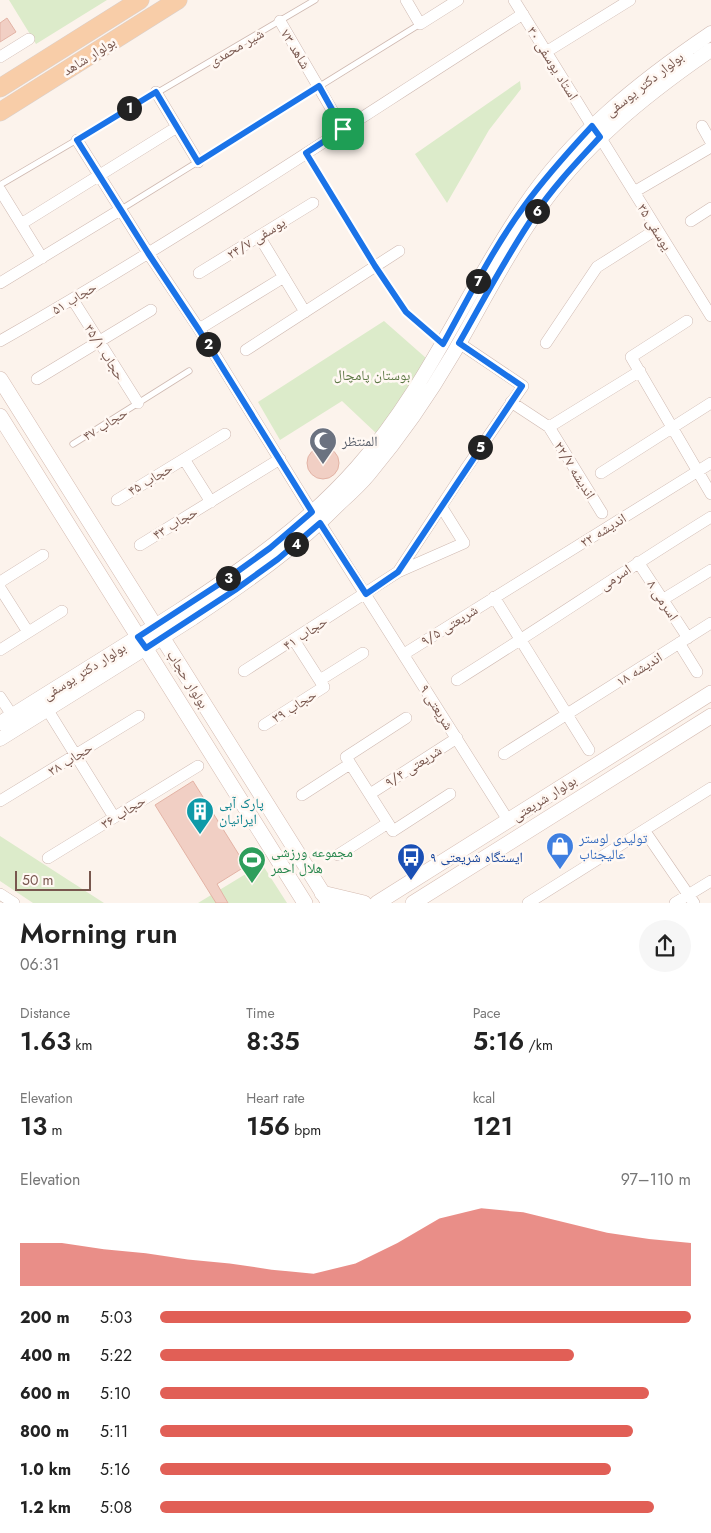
<!DOCTYPE html>
<html lang="en">
<head>
<meta charset="utf-8">
<style>
  body { margin:0; font-family:Jost,"Noto Naskh Arabic",sans-serif; background:#f6f6f6; color:#222; height:100vh; display:flex; flex-direction:column; font-size:19px; white-space:nowrap }
  * { box-sizing:border-box; margin:0 }
  p { font-size:16px; color:#767676 }
  .icon { flex:none; width:28px; height:28px; fill:none; stroke:currentColor; stroke-width:2; stroke-linecap:round; stroke-linejoin:round }
  .map { position:relative; height:903px; overflow:hidden }
  .side { display:flex; flex-direction:column; background:#fff; flex:1 }
  .side>* { flex:none }
  .scale { position:absolute; left:15px; bottom:12px; width:76px; box-sizing:border-box; padding-left:5px; border:2px solid #78574e; border-top:0; font-size:14px; line-height:18px; white-space:nowrap; color:#78574e; -webkit-text-stroke:4px #fff8f3; paint-order:stroke }
  .pin { position:absolute; display:grid; place-items:center; width:42px; height:42px; color:#fff; margin:-21px; border-radius:10px; box-shadow:0 2px 8px #0006 }
  .km { position:absolute; width:25px; height:25px; margin:-12px; border-radius:50%; background:#222; color:#fff; font-size:14px; line-height:25px; text-align:center }
  .round { display:grid; place-items:center; flex:none; width:52px; height:52px; border-radius:26px; background:#f6f6f6 }
  .summary { display:flex; align-items:center; justify-content:space-between; height:85px; padding:0 20px }
  h1 { font-size:28px; font-weight:600; line-height:38px }
  .metrics { display:grid; grid-template-columns:repeat(3,1fr); gap:8px; height:85px; padding:5px 20px }
  .metrics div { display:grid; align-content:center }
  .metrics b { font-size:25px; font-weight:600 }
  .metrics small { font-size:14px; font-weight:400 }
  .metrics p { font-size:14px }
  .chart { height:140px; padding:10px 20px }
  .chart p { display:flex; justify-content:space-between }
  .chart svg { width:100%; height:90px; margin-top:5px; fill:#e15f56; opacity:.7 }
  ul { padding:0 20px; list-style:none; font-size:16px }
  li { display:grid; grid-template-columns:80px 60px 1fr; align-items:center; height:38px }
  li i { height:12px; border-radius:6px; background:#e15f56 }
  .map>svg:first-child { display:block }
  .green { fill:#dcebca }
  .building { fill:#f1cfc4; stroke:#e3b3a5 }
  .lines { fill:none; stroke-linecap:round; stroke-linejoin:round }
  .service-casing { stroke:#cfb9b1; stroke-width:7 }
  .minor-casing { stroke:#cfb9b1; stroke-width:12 }
  .tertiary-casing { stroke:#cfb9b1; stroke-width:15 }
  .secondary-casing { stroke:#d5bbb1; stroke-width:16 }
  .primary-casing { stroke:#d9d0cd; stroke-width:19 }
  .service { stroke:#fff; stroke-width:5.5 }
  .minor { stroke:#fff; stroke-width:11 }
  .tertiary { stroke:#fff; stroke-width:14 }
  .secondary { stroke:#fff; stroke-width:15 }
  .primary { stroke:#f8cda8; stroke-width:18 }
  .route-casing { stroke:#fff; stroke-width:10 }
  .route { stroke:#1a73e8; stroke-width:6 }
  .labels { text-anchor:middle; dominant-baseline:central; stroke-width:5; stroke-linejoin:round; paint-order:stroke }
  .street-label { font-size:14px; fill:#78574e; stroke:#fff8f3 }
  .park-label { font-size:14px; fill:#5b7743; stroke:#fff8f3 }
  .worship-label { font-size:14px; fill:#5b616d; stroke:#fff8f3; text-anchor:start }
  .culture-label { font-size:14px; fill:#0d838f; stroke:#fff8f3; text-anchor:start }
  .shop-label { font-size:14px; fill:#366cbe; stroke:#fff8f3; text-anchor:start }
  .leisure-label { font-size:14px; fill:#27864d; stroke:#fff8f3; text-anchor:start }
  .transit-label { font-size:14px; fill:#164399; stroke:#fff8f3; text-anchor:start }
</style>
</head>
<body>
<div class="map">
<svg width="711" height="903" viewBox="0 0 711 903">
  <rect width="100%" height="100%" fill="#fcf3ec"/>
  <!-- green -->
  <path class="green" d="M9,0h98l-71,44z
    M520,81l1,8 -32,41 -42,73 -32,-49z
    M384,321l42,37 -24,42 -25,34 -35,-33 -62,39 -22,-38z
    M0,836l104,67h-71l-33,-22z
    M262,864l25,39h-89z"/>
  <!-- building -->
  <path class="building" d="M7,18l9,14 -16,10v-19z
    M307 463a16 16 0 1 1 32 0a16 16 0 1 1-32 0Z
    M193,781l53,85 -29,18 11,19h-12l-61,-98z"/>
  <g class="lines">
    <!-- service casing -->
    <g class="service-casing">
      <path id="service" d="M306,153l69,113 31,46 36,31
        M0,185l315,-185
        M120,210l300,-186
        M73,444l116,-73"/>
    </g>
    <!-- minor casing -->
    <g class="minor-casing">
      <path id="minor" d="M406,0l14,24 38,-24
        M514,0l78,126
        M280,21l63,108
        M546,52l84,-52
        M0,57l29,-18
        M156,92l42,70
        M702,126l9,16
        M600,137l111,179
        M77,140l71,113 51,76 113,183
        M0,190l42,68
        M634,192l77,-45
        M691,221l20,-13
        M21,224l156,-97
        M259,236l46,76
        M199,273l114,-70
        M0,283l120,-73
        M73,300l65,103
        M687,321l-56,36 80,137
        M199,329l85,-52
        M0,341c178,-101 350,-217 523,-327
        M546,343l51,-76 60,-38
        M246,350l153,-99
        M37,379l114,-69
        M511,402l38,25 53,86
        M549,427l91,-56
        M184,459l27,43
        M601,473l110,-70
        M117,500l108,-66
        M320,523l188,297
        M140,545l140,-86
        M638,562l50,76
        M398,572l66,-29 -23,-37
        M0,582l43,-27
        M0,588l28,44
        M494,597l95,153
        M662,600l49,-30
        M679,643l18,29
        M0,650l62,-39
        M404,654l307,-191
        M244,671l154,-99 67,-102 58,-84 -64,-43
        M320,680l43,-27
        M457,680c85,-53 168,-110 254,-163
        M0,697l12,18
        M47,709l67,108
        M406,718l-60,39 47,74 57,-37
        M264,725l60,-38 -30,-47
        M504,754l207,-131
        M370,794l87,-56
        M302,795l48,-31
        M0,801l139,-85
        M644,830l50,73
        M338,855l50,-32
        M48,858l150,-92
        M0,894l14,9
        M528,903l183,-115
        M675,903l36,-22"/>
    </g>
    <!-- tertiary casing -->
    <g class="tertiary-casing">
      <path id="tertiary" d="M0,723c60,-38 121,-75 180,-113 64,-42 126,-85 177,-143 69,-77 108,-174 166,-259 48,-72 117,-127 188,-175
        M0,739c64,-40 129,-80 193,-121 52,-35 103,-70 147,-115 10,-9 20,-18 29,-29 31,-37 59,-77 84,-120 27,-46 51,-95 82,-139 46,-68 109,-119 176,-165"/>
    </g>
    <!-- secondary casing -->
    <g class="secondary-casing">
      <path id="secondary" d="M0,379l329,524
        M0,416l305,487
        M322,893l42,10
        M377,903l334,-210
        M413,903l298,-187"/>
    </g>
    <!-- primary casing -->
    <g class="primary-casing">
      <path id="primary" d="M0,88l140,-88
        M0,112l178,-112"/>
    </g>
    <!-- service -->
    <use href="#service" class="service"/>
    <!-- minor -->
    <use href="#minor" class="minor"/>
    <!-- tertiary -->
    <use href="#tertiary" class="tertiary"/>
    <!-- secondary -->
    <use href="#secondary" class="secondary"/>
    <!-- primary -->
    <use href="#primary" class="primary"/>
  </g>
  <g class="lines">
    <!-- route casing -->
    <g class="route-casing">
      <path id="route" d="M319,86l24,43 -37,24 69,113 31,46 37,32c26,-47 50,-96 82,-139 21,-29 44,-54 67,-79l8,11c-23,25 -46,49 -65,77 -28,41 -51,85 -76,129l63,43 -124,186 -32,22 -46,-71 -42,36 -43,31 -89,58 -8,-11 89,-58 43,-31 42,-36 -113,-182 -51,-77 -71,-113 79,-48 42,70z"/>
    </g>
    <!-- route -->
    <use href="#route" class="route"/>
  </g>
  <!-- icons -->
  <defs>
    <g id="mosque-pin" transform="scale(1.4375)"><path d="M0 17L-7.5 6A9.5 9.5 0 1 1 7.5 6Z" fill="#6b7280" stroke="#fff8f3"/><path d="M3.5-4.9A6 6 0 1 0 3.5 4.9A5 5 0 1 1 3.5-4.9Z" fill="#fff"/></g>
    <g id="building-pin" transform="scale(1.4375)"><path d="M0 17L-7.5 6A9.5 9.5 0 1 1 7.5 6Z" fill="#0f9aa8" stroke="#fff8f3"/><path d="M-4-6H4V6H1V3H-1V6H-4ZM-2.5-4.3h1.7v1.8h-1.7ZM.8-4.3h1.7v1.8H.8ZM-2.5-1h1.7V.8h-1.7ZM.8-1h1.7V.8H.8Z" fill="#fff"/></g>
    <g id="shop-pin" transform="scale(1.4375)"><path d="M0 17L-7.5 6A9.5 9.5 0 1 1 7.5 6Z" fill="#3f7fe0" stroke="#fff8f3"/><path d="M-5-2.5h2.3a2.7 3.5 0 0 1 5.4 0H5L5.5 6h-11ZM-1.5-2.5h3a1.5 2.3 0 0 0-3 0Z" fill="#fff"/></g>
    <g id="bus-pin" transform="scale(1.4375)"><path d="M0 17L-7.5 6A9.5 9.5 0 1 1 7.5 6Z" fill="#1a4fb4" stroke="#fff8f3"/><path d="M-5-6H5V4H4V6H2V4H-2V6H-4V4H-5ZM-3.5-4V0h7V-4ZM-3.5 1.2v1.5H-2V1.2ZM2 1.2v1.5H3.5V1.2Z" fill="#fff"/></g>
    <g id="stadium-pin" transform="scale(1.4375)"><path d="M0 17L-7.5 6A9.5 9.5 0 1 1 7.5 6Z" fill="#2e9e5b" stroke="#fff8f3"/><path d="M0-5a6.5 5 0 1 0 0 10a6.5 5 0 1 0 0-10ZM-3.5-1.8h7v3.6h-7Z" fill="#fff"/></g>
  </defs>
  <g fill-rule="evenodd">
    <use href="#mosque-pin" x="323" y="441"/>
    <use href="#building-pin" x="200" y="811"/>
    <use href="#shop-pin" x="560" y="846"/>
    <use href="#bus-pin" x="411" y="857"/>
    <use href="#stadium-pin" x="252" y="860"/>
  </g>
  <g class="labels">
    <!-- street labels -->
    <g class="street-label">
      <text transform="translate(236 47) rotate(-30)">شیر محمدی</text>
      <text transform="translate(296 49) rotate(59)">شاهد ۷۳</text>
      <text transform="translate(89 56) rotate(-32)">بولوار شاهد</text>
      <text transform="translate(553 63) rotate(58)">استاد یوسفی ۳۰</text>
      <text transform="translate(644 84) rotate(-38)">بولوار دکتر یوسفی</text>
      <text transform="translate(655 227) rotate(58)">یوسفی ۳۵</text>
      <text transform="translate(256 238) rotate(-32)">یوسفی ۲۴/۷</text>
      <text transform="translate(74 298) rotate(-31)">حجاب ۵۱</text>
      <text transform="translate(105 352) rotate(58)">حجاب ۳۵/۱</text>
      <text transform="translate(105 424) rotate(-32)">حجاب ۴۷</text>
      <text transform="translate(575 470) rotate(58)">اندیشه ۲۲/۷</text>
      <text transform="translate(150 479) rotate(-31)">حجاب ۴۵</text>
      <text transform="translate(175 523) rotate(-31)">حجاب ۴۳</text>
      <text transform="translate(603 530) rotate(-32)">اندیشه ۲۲</text>
      <text transform="translate(615 577) rotate(-34)">اسرمی</text>
      <text transform="translate(663 600) rotate(57)">اسرمی ۸</text>
      <text transform="translate(449 625) rotate(-32)">شریعتی ۹/۵</text>
      <text transform="translate(305 633) rotate(-33)">حجاب ۴۱</text>
      <text transform="translate(639 669) rotate(-32)">اندیشه ۱۸</text>
      <text transform="translate(84 671) rotate(-32)">بولوار دکتر یوسفی</text>
      <text transform="translate(188 679) rotate(58)">بولوار حجاب</text>
      <text transform="translate(294 706) rotate(-32)">حجاب ۳۹</text>
      <text transform="translate(437 707) rotate(58)">شریعتی ۹</text>
      <text transform="translate(70 759) rotate(-32)">حجاب ۳۸</text>
      <text transform="translate(413 766) rotate(-33)">شریعتی ۹/۴</text>
      <text transform="translate(544 798) rotate(-32)">بولوار شریعتی</text>
      <text transform="translate(123 812) rotate(-32)">حجاب ۳۶</text>
    </g>
    <!-- park labels -->
    <g class="park-label">
      <text x="372" y="375">بوستان پامچال</text>
    </g>
    <!-- worship labels -->
    <g class="worship-label">
      <text x="342" y="441">المنتظر</text>
    </g>
    <!-- culture labels -->
    <g class="culture-label">
      <text x="219" y="803">پارک آبی<tspan x="219" dy="16">ایرانیان</tspan></text>
    </g>
    <!-- shop labels -->
    <g class="shop-label">
      <text x="579" y="838">تولیدی لوستر<tspan x="579" dy="16">عالیجناب</tspan></text>
    </g>
    <!-- leisure labels -->
    <g class="leisure-label">
      <text x="271" y="852">مجموعه ورزشی<tspan x="271" dy="16">هلال احمر</tspan></text>
    </g>
    <!-- transit labels -->
    <g class="transit-label">
      <text x="430" y="857">ایستگاه شریعتی ۹</text>
    </g>
  </g>
</svg>
<div class="scale">50 m</div>
<div class="pin" style="left:343px;top:129px;background:#1e9e55"><svg class="icon" aria-label="arrive" viewBox="0 0 24 24"><path d="M6 21V4h12l-3 4 3 4H6"/></svg></div>
<b class="km" style="left:129px;top:108px">1</b>
<b class="km" style="left:208px;top:344px">2</b>
<b class="km" style="left:228px;top:578px">3</b>
<b class="km" style="left:296px;top:544px">4</b>
<b class="km" style="left:480px;top:447px">5</b>
<b class="km" style="left:537px;top:211px">6</b>
<b class="km" style="left:478px;top:281px">7</b>
</div>
<section class="side">
<div class="summary"><div><h1>Morning run</h1><p>06:31</p></div><a class="round"><svg class="icon" aria-label="share" viewBox="0 0 24 24"><path d="M12 15V3M7 8l5-5 5 5M5 13v7h14v-7"/></svg></a></div>
<div class="metrics">
<div><p>Distance</p><b>1.63<small> km</small></b></div>
<div><p>Time</p><b>8:35</b></div>
<div><p>Pace</p><b>5:16<small> /km</small></b></div>
</div>
<div class="metrics">
<div><p>Elevation</p><b>13<small> m</small></b></div>
<div><p>Heart rate</p><b>156<small> bpm</small></b></div>
<div><p>kcal</p><b>121</b></div>
</div>
<div class="chart"><p><span>Elevation</span>97–110 m</p>
<svg viewBox="0 0 160 44" preserveAspectRatio="none"><path d="M0 44V23L10 23L20 26L30 28L40 31L50 33L60 36L70 38L80 33L90 23L100 11L110 6L120 8L130 13L140 18L150 21L160 23V44z"/></svg>
</div>
<ul>
<li><b>200 m</b>5:03<i style="width:100%"></i></li>
<li><b>400 m</b>5:22<i style="width:78%"></i></li>
<li><b>600 m</b>5:10<i style="width:92%"></i></li>
<li><b>800 m</b>5:11<i style="width:89%"></i></li>
<li><b>1.0 km</b>5:16<i style="width:85%"></i></li>
<li><b>1.2 km</b>5:08<i style="width:93%"></i></li>
</ul>
</section>
</body>
</html>
